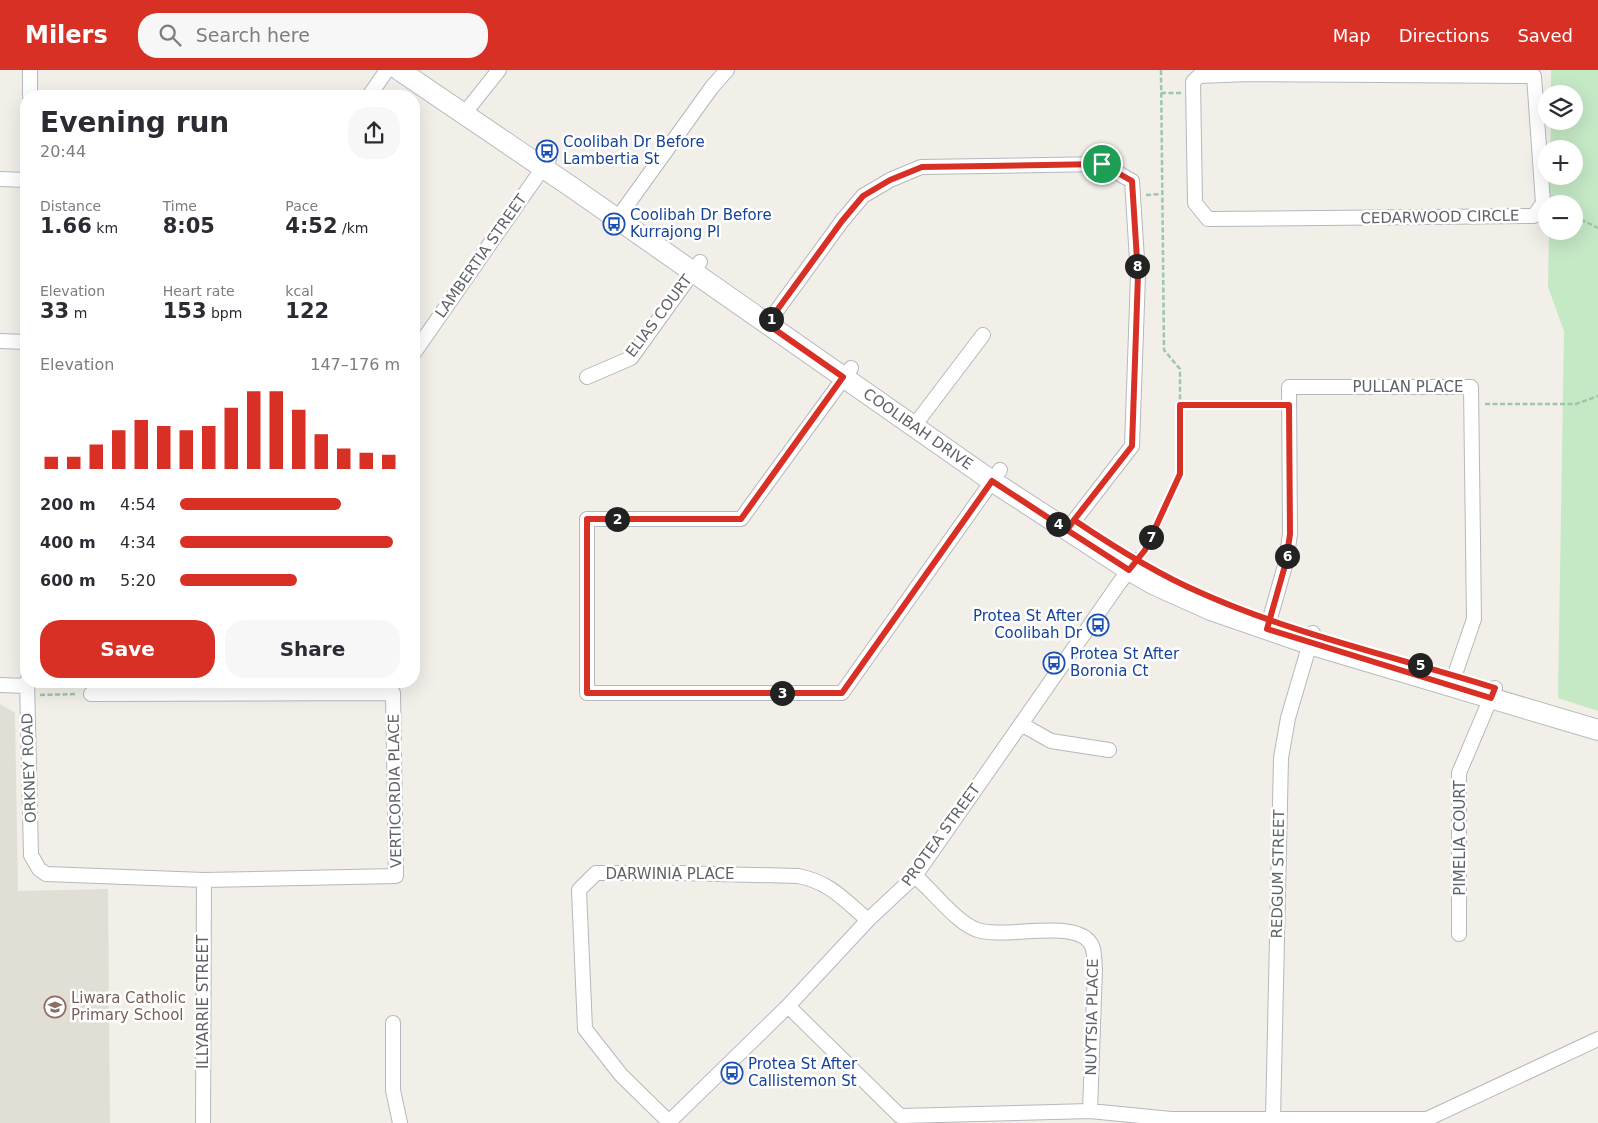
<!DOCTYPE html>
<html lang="en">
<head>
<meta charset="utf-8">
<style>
  body { margin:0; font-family:"DejaVu Sans",sans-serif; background:#f7f7f7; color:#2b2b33; height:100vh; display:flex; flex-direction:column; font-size:19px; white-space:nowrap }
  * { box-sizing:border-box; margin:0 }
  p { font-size:16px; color:#7c7c81 }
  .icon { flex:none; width:28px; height:28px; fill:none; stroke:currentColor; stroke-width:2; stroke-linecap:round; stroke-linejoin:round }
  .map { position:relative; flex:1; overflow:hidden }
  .panel { position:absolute; left:20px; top:20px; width:400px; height:598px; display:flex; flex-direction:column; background:#fff; border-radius:20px; box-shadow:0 5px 20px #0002 }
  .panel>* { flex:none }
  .controls { position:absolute; left:1538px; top:15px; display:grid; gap:10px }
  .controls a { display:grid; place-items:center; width:45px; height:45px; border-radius:50%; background:#fff; box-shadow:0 5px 20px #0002; font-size:25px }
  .pin { position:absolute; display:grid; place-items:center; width:42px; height:42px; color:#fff; margin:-21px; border:2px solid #fff; border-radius:50%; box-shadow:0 1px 5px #0007 }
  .km { position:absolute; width:25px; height:25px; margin:-12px; border-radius:50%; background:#222; color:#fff; font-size:14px; line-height:25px; text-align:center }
  .round { display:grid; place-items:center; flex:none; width:52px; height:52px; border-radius:20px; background:#f7f7f7 }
  .overview { display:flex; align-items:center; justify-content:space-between; height:85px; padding:0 20px }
  h1 { font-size:28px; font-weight:800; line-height:38px }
  .metrics { display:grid; grid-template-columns:repeat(3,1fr); gap:8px; height:85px; padding:5px 20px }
  .metrics div { display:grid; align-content:center }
  .metrics b { font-size:21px; font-weight:800 }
  .metrics small { font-size:14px; font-weight:400 }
  .metrics p { font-size:14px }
  .chart { height:140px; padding:10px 20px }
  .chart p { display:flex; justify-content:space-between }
  .chart svg { width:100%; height:90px; margin-top:5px; stroke:#d93025; stroke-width:6 }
  .button { display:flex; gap:10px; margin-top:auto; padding:10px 20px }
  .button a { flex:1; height:58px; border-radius:20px; background:#d93025; color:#fff; font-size:20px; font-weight:800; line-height:58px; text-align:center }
  .button a+a { background:#f7f7f7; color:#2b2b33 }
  ul { padding:0 20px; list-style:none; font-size:16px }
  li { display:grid; grid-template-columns:80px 60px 1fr; align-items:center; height:38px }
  li i { height:12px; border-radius:6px; background:#d93025 }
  header { display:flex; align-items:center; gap:30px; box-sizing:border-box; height:70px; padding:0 25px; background:#d93025; color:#fff }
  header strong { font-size:24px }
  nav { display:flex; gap:28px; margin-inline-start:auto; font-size:18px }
  .search { width:350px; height:45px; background:#f7f7f7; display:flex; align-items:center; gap:12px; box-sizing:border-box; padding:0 18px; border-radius:20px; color:#7c7c81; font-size:19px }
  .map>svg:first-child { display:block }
  .education { fill:#e1ded6 }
  .green { fill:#c5e8c5 }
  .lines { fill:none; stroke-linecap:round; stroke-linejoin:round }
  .street-casing { stroke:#b5b8bc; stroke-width:16 }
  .secondary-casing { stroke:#b6babf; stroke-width:22 }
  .path { stroke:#9cc7a9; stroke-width:2.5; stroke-dasharray:5 2.5; stroke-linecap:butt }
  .street { stroke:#fff; stroke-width:14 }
  .secondary { stroke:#fff; stroke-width:20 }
  .route-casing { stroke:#fff; stroke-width:10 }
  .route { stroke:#d93025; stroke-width:6 }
  .labels { text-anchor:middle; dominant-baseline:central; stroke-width:5; stroke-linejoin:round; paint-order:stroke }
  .transit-label { font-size:15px; fill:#164399; stroke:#fff; text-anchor:start }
  .street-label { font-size:15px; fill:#5f6368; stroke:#fff }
  .education-label { font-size:15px; fill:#785e54; stroke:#fff; text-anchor:start }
</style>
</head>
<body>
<header>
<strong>Milers</strong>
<div class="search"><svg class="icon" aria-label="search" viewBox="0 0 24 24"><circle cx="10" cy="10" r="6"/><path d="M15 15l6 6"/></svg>Search here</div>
<nav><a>Map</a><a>Directions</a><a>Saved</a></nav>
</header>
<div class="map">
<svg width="1598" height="1053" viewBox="0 0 1598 1053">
  <rect width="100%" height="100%" fill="#f1efe8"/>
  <!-- education -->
  <path class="education" d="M0,634l15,9 3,178 90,-2 2,234h-110z"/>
  <!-- green -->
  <path class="green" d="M1551,0h47v641l-40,-13 6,-367 -16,-44 1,-56h25v-27h-25l1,-28h24v-27h-24l1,-28h23v-27h-23z"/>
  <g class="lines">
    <!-- street casing -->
    <g class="street-casing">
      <path id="street" d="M1249,4l285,2 9,127 -9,13 -326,3 -13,-16 -2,-121 6,-6z
        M30,26v-26
        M369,26l18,-26
        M464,44l35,-44
        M0,109l26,1
        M617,149l95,-132 15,-17
        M767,254l75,-103 21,-25 27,-16 31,-13 181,-3 30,17 6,94 -6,171 -65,84
        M0,271l26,1
        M414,283l135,-194
        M851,298l-110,151h-154v174h255l158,-223
        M587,307l44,-19 69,-96
        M914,356l69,-91
        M1267,559l19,-67 4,-28 -1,-147h182l3,232 -23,67
        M27,611l4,174 8,14 7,5 158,6 192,-4 -3,-183 -302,1
        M0,615l26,1
        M1021,654l30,17 58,9
        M915,806c18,15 40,45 60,53 28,12 104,-13 117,17 3,7 2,16 3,23l-5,142
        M1459,864v-161l36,-85
        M788,936l112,110 190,-5 81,8h256l171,-80
        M393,953v67l7,33
        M1273,1049l8,-361 7,-40 25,-85
        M669,1052l-48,-47 -36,-46 -6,-139 17,-17h82l120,3c32,6 46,24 70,44
        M203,1053l1,-243
        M668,1053l120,-117 80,-86 47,-44 205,-294 17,-22"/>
    </g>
    <!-- secondary casing -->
    <g class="secondary-casing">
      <path id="secondary" d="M399,0l174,118 419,293 137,89 24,14 58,26 98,34 289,86"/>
    </g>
    <!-- path -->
    <path class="path" d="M1161,23h21
      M1146,125l16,-1
      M1574,146l24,12
      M1485,334h91l22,-8
      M1180,335h96
      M1145,479l35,-75v-105l-16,-19 -3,-280
      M40,625l37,-1"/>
    <!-- street -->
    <use href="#street" class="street"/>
    <!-- secondary -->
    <use href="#secondary" class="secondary"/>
  </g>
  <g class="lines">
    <!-- route casing -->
    <g class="route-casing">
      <path id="route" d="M1102,94l-180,3 -32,13 -27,16 -21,25 -75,103 76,53 -102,142h-154v174h255l150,-212 75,49 7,-10c40,27 81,53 125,72 93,42 198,65 296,96l-4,10 -224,-69 19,-67 4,-28 -1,-129h-109v69l-35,76 -16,20 -62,-40 7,-10 58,-74 6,-171 -6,-94 -30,-17"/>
    </g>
    <!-- route -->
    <use href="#route" class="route"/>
  </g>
  <!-- icons -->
  <defs>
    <g id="bus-ring" transform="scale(1.125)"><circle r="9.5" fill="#fff" stroke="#1a4fb4" stroke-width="1.5"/><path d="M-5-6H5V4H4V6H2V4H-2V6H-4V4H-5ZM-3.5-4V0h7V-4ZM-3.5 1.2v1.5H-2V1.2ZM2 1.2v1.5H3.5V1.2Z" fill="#1a4fb4"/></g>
    <g id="school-ring" transform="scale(1.125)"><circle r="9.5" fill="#fff" stroke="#8d6e63" stroke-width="1.5"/><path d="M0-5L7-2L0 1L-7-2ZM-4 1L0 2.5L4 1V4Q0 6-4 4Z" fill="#8d6e63"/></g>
  </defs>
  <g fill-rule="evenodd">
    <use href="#bus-ring" x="547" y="81"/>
    <use href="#bus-ring" x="614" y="154"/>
    <use href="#bus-ring" x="1098" y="555"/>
    <use href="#bus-ring" x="1054" y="593"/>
    <use href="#school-ring" x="55" y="937"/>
    <use href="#bus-ring" x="732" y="1003"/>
  </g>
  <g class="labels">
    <!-- transit labels -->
    <g class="transit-label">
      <text x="563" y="72">Coolibah Dr Before<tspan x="563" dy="17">Lambertia St</tspan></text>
      <text x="630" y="145">Coolibah Dr Before<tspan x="630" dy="17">Kurrajong Pl</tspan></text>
      <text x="1082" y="546" text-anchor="end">Protea St After<tspan x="1082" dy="17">Coolibah Dr</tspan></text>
      <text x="1070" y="584">Protea St After<tspan x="1070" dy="17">Boronia Ct</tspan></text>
      <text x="748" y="994">Protea St After<tspan x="748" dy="17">Callistemon St</tspan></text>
    </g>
    <!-- street labels -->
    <g class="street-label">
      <text transform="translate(1440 147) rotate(-1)">CEDARWOOD CIRCLE</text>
      <text transform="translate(481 186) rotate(-55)">LAMBERTIA STREET</text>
      <text transform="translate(659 246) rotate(-53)">ELIAS COURT</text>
      <text x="1408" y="317">PULLAN PLACE</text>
      <text transform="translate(918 359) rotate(35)">COOLIBAH DRIVE</text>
      <text transform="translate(29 698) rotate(-92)">ORKNEY ROAD</text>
      <text transform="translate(395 721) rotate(-91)">VERTICORDIA PLACE</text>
      <text transform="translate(941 765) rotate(-54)">PROTEA STREET</text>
      <text transform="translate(1460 768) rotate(-90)">PIMELIA COURT</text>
      <text x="670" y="804">DARWINIA PLACE</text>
      <text transform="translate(1278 804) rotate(-89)">REDGUM STREET</text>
      <text transform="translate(203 932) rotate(-90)">ILLYARRIE STREET</text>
      <text transform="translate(1092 947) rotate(-89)">NUYTSIA PLACE</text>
    </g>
    <!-- education labels -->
    <g class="education-label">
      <text x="71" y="928">Liwara Catholic<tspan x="71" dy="17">Primary School</tspan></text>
    </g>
  </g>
</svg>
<div class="controls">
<a><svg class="icon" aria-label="layers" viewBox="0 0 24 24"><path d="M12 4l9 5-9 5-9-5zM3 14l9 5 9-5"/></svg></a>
<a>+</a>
<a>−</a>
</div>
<div class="pin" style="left:1102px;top:94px;background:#1e9e55"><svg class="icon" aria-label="arrive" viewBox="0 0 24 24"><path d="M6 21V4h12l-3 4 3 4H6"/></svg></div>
<b class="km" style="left:771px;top:249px">1</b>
<b class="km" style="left:617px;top:449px">2</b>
<b class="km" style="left:782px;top:623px">3</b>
<b class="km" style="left:1058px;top:454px">4</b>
<b class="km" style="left:1420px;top:595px">5</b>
<b class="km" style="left:1287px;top:486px">6</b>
<b class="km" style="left:1151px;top:467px">7</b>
<b class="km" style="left:1137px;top:196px">8</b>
<section class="panel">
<div class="overview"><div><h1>Evening run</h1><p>20:44</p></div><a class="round"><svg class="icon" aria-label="share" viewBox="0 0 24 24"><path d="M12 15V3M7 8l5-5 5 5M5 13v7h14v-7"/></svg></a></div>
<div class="metrics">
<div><p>Distance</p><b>1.66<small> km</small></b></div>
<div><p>Time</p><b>8:05</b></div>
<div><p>Pace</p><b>4:52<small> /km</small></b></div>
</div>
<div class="metrics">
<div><p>Elevation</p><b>33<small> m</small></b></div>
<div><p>Heart rate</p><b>153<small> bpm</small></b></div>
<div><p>kcal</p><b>122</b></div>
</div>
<div class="chart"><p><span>Elevation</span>147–176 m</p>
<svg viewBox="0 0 160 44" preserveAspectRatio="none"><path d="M5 44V38M15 44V38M25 44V32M35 44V25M45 44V20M55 44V23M65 44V25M75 44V23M85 44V14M95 44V6M105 44V6M115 44V15M125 44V27M135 44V34M145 44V36M155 44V37"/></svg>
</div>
<ul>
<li><b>200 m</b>4:54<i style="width:73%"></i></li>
<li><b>400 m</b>4:34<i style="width:97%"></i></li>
<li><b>600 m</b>5:20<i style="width:53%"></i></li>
</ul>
<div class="button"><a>Save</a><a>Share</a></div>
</section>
</div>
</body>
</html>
